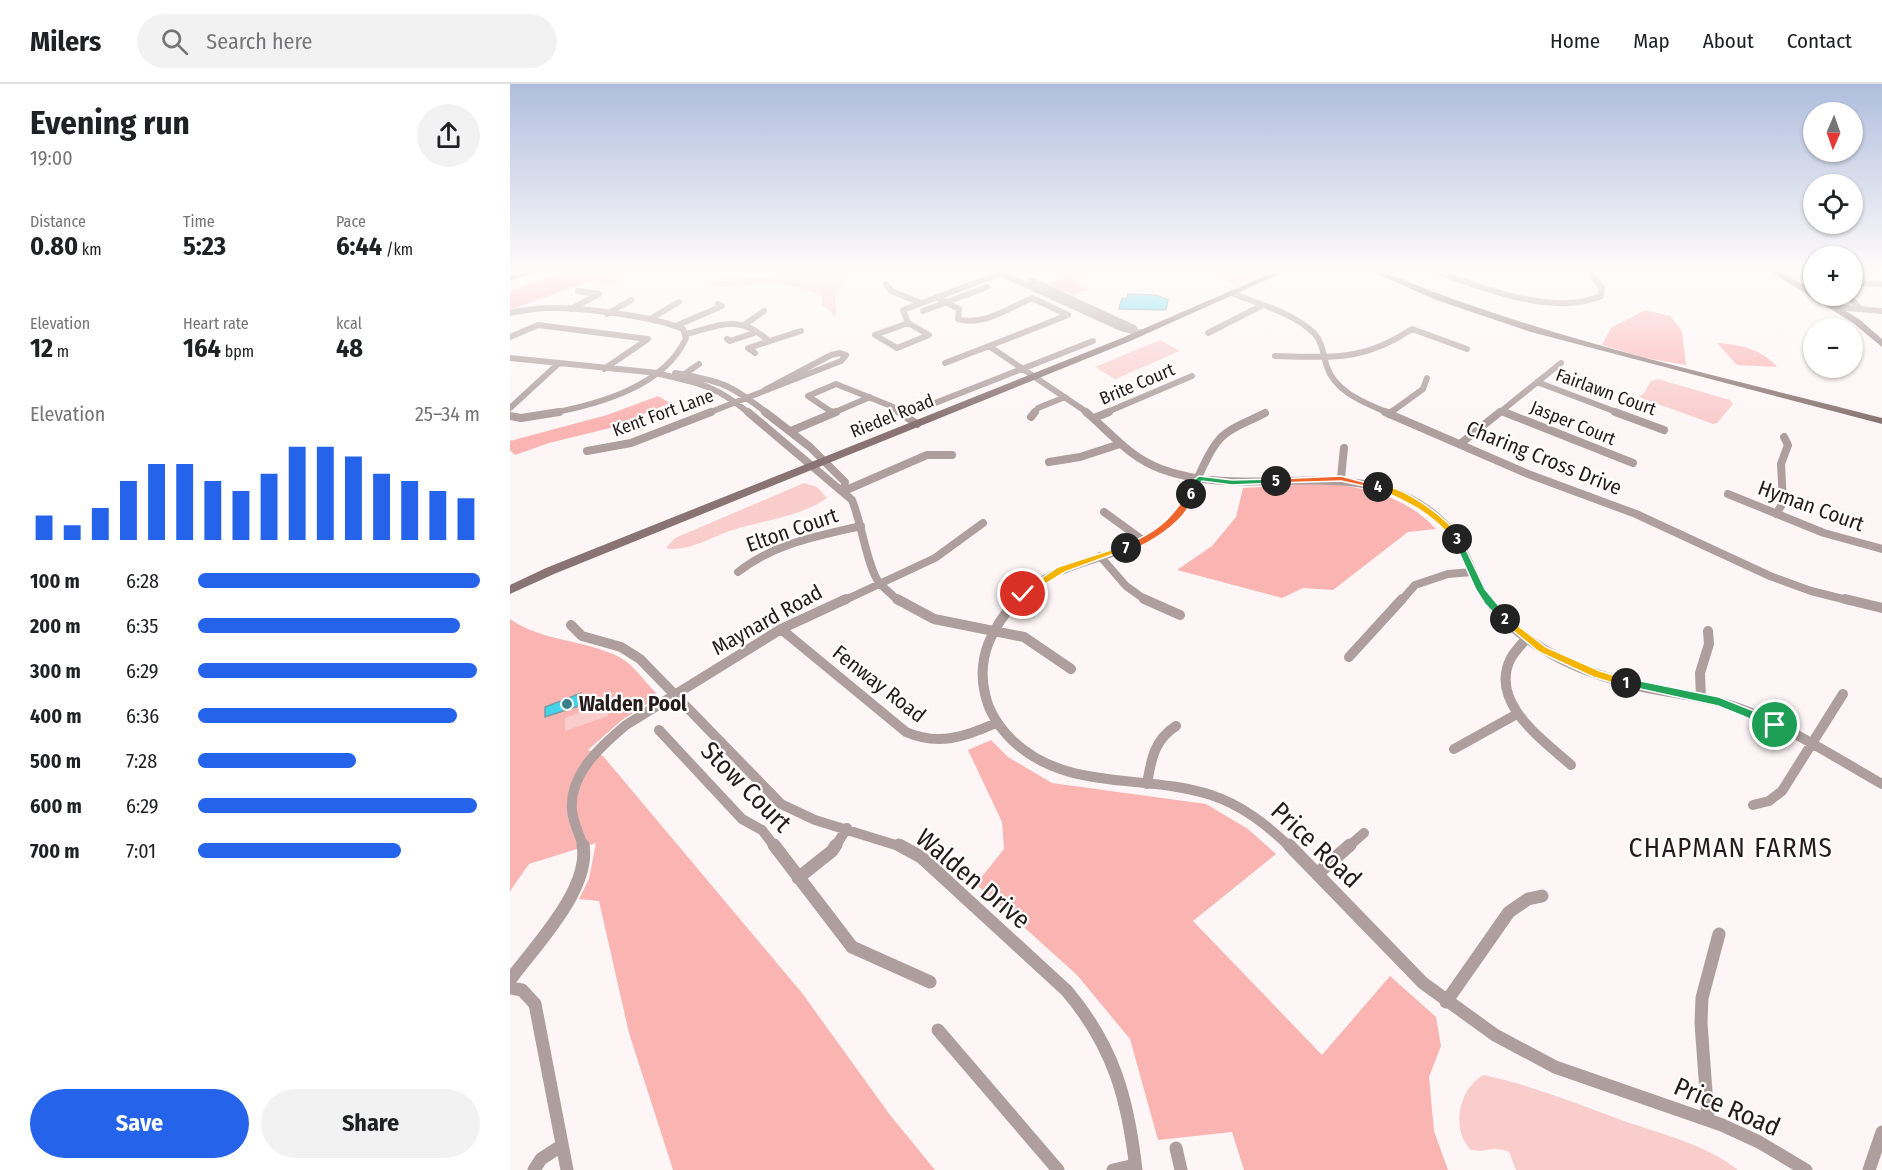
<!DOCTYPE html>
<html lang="en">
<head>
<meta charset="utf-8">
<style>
  body { margin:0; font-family:"Fira Sans Condensed",sans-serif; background:#f2f2f2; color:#202124; height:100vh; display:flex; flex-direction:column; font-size:22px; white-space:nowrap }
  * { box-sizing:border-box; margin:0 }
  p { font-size:20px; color:#757577 }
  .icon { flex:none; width:33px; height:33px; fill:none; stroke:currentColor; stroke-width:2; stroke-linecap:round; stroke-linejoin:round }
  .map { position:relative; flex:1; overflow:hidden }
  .side { display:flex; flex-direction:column; background:#fff; width:510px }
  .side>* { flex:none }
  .needle { width:39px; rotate:182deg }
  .fabs { position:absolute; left:1293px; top:18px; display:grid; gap:12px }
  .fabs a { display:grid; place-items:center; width:60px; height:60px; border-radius:50%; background:#fff; box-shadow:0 2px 4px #0004; font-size:30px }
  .pin { position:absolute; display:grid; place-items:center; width:51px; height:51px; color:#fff; margin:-26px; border:3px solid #fff; border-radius:50%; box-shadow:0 2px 6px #0007 }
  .km { position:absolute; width:30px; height:30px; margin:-15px; border-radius:50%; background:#222; color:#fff; font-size:16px; line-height:30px; text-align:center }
  .round { display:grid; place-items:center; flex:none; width:63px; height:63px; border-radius:32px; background:#f2f2f2 }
  .head { display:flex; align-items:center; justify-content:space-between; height:102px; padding:0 30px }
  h1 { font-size:33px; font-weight:700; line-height:45px }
  .stats { display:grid; grid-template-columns:repeat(3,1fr); gap:9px; height:102px; padding:6px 30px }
  .stats div { display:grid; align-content:center }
  .stats b { font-size:26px; font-weight:700 }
  .stats small { font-size:16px; font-weight:400 }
  .stats p { font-size:16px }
  .chart { height:168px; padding:12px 30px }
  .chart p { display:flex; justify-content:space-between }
  .chart svg { width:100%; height:108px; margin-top:6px; stroke:#2563eb; stroke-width:6 }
  .button { display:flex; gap:12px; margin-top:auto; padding:12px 30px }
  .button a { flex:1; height:69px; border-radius:36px; background:#2563eb; color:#fff; font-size:24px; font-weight:700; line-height:69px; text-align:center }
  .button a+a { background:#f2f2f2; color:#202124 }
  ul { padding:0 30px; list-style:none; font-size:20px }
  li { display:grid; grid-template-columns:96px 72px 1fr; align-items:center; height:45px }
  li i { height:15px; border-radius:8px; background:#2563eb }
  header { display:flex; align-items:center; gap:36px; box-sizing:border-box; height:84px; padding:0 30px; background:#fff; border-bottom:2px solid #e0e0e0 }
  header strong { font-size:28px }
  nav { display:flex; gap:33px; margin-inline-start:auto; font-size:21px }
  .search { width:420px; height:54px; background:#f2f2f2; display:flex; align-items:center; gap:15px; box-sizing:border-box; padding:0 21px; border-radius:33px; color:#757577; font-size:22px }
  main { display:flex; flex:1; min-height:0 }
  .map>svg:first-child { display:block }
  .green { fill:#fab5b3 }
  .water { fill:#f9cdcc }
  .building { fill:#43d3eb; stroke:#7a9ca3; stroke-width:1.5 }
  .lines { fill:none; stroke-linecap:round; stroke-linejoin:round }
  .street-far3 { stroke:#ae9f9e; stroke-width:6 }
  .street-far2 { stroke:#ae9f9e; stroke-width:8 }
  .street-far1 { stroke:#ae9f9e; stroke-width:10 }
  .street { stroke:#ae9f9e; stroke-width:13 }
  .secondary { fill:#897473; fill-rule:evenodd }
  .split-1 { fill:#22a559; stroke:#fff; stroke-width:1.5 }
  .split-2 { fill:#f5b400; stroke:#fff; stroke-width:1.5 }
  .split-3 { fill:#22a559; stroke:#fff; stroke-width:1.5 }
  .split-4 { fill:#f5b400; stroke:#fff; stroke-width:1.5 }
  .split-5 { fill:#f0652b; stroke:#fff; stroke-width:1.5 }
  .split-6 { fill:#22a559; stroke:#fff; stroke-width:1.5 }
  .split-7 { fill:#f0652b; stroke:#fff; stroke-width:1.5 }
  .split-8 { fill:#f5b400; stroke:#fff; stroke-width:1.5 }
  .poi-dot { fill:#3a7f8c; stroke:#fff; stroke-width:2 }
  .labels { text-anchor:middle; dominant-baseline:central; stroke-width:4.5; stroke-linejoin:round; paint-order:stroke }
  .far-street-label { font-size:18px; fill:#261a1a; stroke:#fff }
  .street-label { font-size:21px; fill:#261a1a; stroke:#fff }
  .poi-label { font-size:21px; font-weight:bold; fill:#261a1a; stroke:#fff; text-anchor:start }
  .near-street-label { font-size:26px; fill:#261a1a; stroke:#fff }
  .near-neighbourhood-label { font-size:27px; letter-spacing:1.5px; fill:#261a1a; stroke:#fff }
</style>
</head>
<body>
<header>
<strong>Milers</strong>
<div class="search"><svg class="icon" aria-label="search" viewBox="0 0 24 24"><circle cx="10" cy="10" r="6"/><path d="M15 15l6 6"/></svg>Search here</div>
<nav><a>Home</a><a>Map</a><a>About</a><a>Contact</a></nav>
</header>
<main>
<section class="side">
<div class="head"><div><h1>Evening run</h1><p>19:00</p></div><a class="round"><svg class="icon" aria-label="share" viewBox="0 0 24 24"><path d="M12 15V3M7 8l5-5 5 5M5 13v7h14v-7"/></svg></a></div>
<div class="stats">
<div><p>Distance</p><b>0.80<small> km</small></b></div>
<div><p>Time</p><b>5:23</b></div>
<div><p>Pace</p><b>6:44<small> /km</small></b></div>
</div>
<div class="stats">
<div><p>Elevation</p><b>12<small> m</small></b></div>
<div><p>Heart rate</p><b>164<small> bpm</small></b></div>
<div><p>kcal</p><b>48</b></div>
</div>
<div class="chart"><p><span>Elevation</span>25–34 m</p>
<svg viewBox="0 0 160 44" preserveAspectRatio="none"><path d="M5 44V34M15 44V38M25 44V31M35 44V20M45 44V13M55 44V13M65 44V20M75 44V24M85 44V17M95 44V6M105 44V6M115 44V10M125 44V17M135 44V20M145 44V24M155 44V27"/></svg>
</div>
<ul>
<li><b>100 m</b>6:28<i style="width:100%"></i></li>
<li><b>200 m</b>6:35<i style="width:93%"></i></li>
<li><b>300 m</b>6:29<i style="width:99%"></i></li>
<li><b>400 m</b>6:36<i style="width:92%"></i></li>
<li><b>500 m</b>7:28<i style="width:56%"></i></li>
<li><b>600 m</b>6:29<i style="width:99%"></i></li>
<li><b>700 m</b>7:01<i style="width:72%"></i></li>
</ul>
<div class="button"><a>Save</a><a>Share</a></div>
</section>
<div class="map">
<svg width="1372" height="1086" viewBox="0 0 1372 1086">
  <rect width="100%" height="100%" fill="#fef6f6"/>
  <!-- green -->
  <path class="green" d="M60,186h56l-14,14 -20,-4 -82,30v-19z
    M570,186h11l-13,9 2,7 8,4 -15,5 -26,-11z
    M693,186h55l9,1 -30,13z
    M1135,226l25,6 12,15 4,34 -40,-7 -44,-13 9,-17z
    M1207,259c22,1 45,6 60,24l-40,-2z
    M148,312l12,7 -60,25 -61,15 -34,12 -5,-5v-9l97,-26z
    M816,399c41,5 81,14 110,46l-28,3 -75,58 -30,-2 -21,10 -105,-28 35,-24 24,-29 7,-29z
    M0,535c33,23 74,20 109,38 15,8 25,24 37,36l-4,8 -30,19 -34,30 15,6 199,237 88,122 45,55h-262l-44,-137 -30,-132 -20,-2 10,-20 7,-36 -67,21 -19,27z
    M481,656l17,17 44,26 154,21 42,25 28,25 -83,67 129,134 68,-79 46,41 5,29 -12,31 5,54 14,39h-204l-12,-38 -74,8 -28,-101 -53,-64 -101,-91 28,-35 -2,-27 -34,-72z"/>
  <!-- water -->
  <path class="water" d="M308,186h31l-14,28 1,18h-3l-1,-3 -10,-8v-8c-16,-10 -41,-13 -60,-13 -17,1 -42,7 -56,-1l22,-6 34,2z
    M650,256l20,11 -65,28 -20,-12z
    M1148,295l72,21 3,4 -16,19 -4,1 -74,-27 5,-4 7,-12z
    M294,399l13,4 10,11c-27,19 -63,22 -94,32 -20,6 -46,23 -67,18l9,-10z
    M97,614l1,18 -43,15v-13l25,-9v-5z
    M974,991c47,10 94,29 140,46 38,13 83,24 114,49h-222l-7,-18c-17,-7 -21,1 -38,-2 -21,-20 -12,-63 13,-75z"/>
  <!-- building -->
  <path class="building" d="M618,210l28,1 12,5 -2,10 -47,-1 3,-11 5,1z
    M71,609l1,12 -37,12v-10z"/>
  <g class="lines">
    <!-- street-far3 -->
    <path class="street-far3" d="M362,186h3
      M922,186c48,17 120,47 169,26l1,-7 -13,-19
      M490,189l121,55 20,5
      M0,193l25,-7
      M520,196l104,48
      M1342,199l30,1
      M376,200l5,7 30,12
      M68,207l21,3
      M721,209c28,11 61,19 83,40 9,10 9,22 13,34 9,26 39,36 61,46
      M1339,212l11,13
      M426,213l23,12 -1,10c24,8 53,-12 74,-21l36,17 -79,31 99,67
      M1326,223l46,4
      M61,225l28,-15
      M413,227l64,-24
      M0,229c12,-2 25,-5 37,-5 33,-1 106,8 136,21l3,9c-21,48 -87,66 -134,75
      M97,230l24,-14
      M140,235l29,-17
      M398,239l21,12 -32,13 -22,-13z
      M398,239l-5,-13 107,-40
      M168,241l44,-19 -4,-2
      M234,241l20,-14
      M698,249l53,-27
      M176,250c36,-9 52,-20 83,7
      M0,253l28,-12 110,14 -44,30
      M217,255l3,2 27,-9
      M245,269l-7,-5 53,-17
      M765,272c56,1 88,6 137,-27l55,20
      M0,274l148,15
      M435,279l44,-17
      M145,289c43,10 59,11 94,40
      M165,289c46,8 55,11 92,40
      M176,289l13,-9
      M1027,298l82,31
      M420,321l163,-64
      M0,324l49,-45
      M992,327l5,2
      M198,329l133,-52 5,-6 -6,-2 -9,2 -66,35
      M323,329l-25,-17 28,-12 55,22 10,7
      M323,329l37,-16
      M524,329l4,-5 27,-11
      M595,329l87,-37
      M880,329l33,-24 4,-11
      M989,329l62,-50"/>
    <!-- street-far2 -->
    <path class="street-far2" d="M238,328l104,88c9,21 15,65 26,81 5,7 14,13 20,20
      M255,328l45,35 35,35 -1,9
      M321,328l2,1
      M389,328l18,12
      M576,328c25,21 43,45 75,57 94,35 206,-23 285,56 21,21 26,52 42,76
      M875,328l143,62 108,40 134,62 41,15 40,10
      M994,328l129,51
      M1105,328l49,18
      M879,330l3,-2
      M0,332l11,2 38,-6
      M521,333l4,-5
      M584,334l15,-6
      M281,347l45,-19
      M950,360l40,-32
      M77,367l44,-8 80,-31
      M539,378l31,-5 40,-13
      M831,394l3,-30
      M334,407l83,-36h25
      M1218,410l96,39 58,16
      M594,428l40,29
      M1266,430l7,-11 -2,-39 7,-19 -4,-8
      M590,472l26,30 21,15
      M228,488c35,-28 80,-36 123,-46
      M333,517l92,-43 48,-35
      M506,517c36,-42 107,-40 150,-75 28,-21 31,-59 52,-85 10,-13 32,-20 47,-28
      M891,517l14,-16 33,-11 24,-2"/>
    <!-- street-far1 -->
    <path class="street-far1" d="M387,515l37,20 90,18 47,32
      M507,515c-24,28 -41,57 -32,95 4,19 14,33 27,46 55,53 133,33 199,55 31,10 56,30 79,52
      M634,515l36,16
      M977,515c37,50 97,75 156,88 33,7 66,10 98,22 50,19 95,49 141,75
      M1335,515l37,9
      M61,541l11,11 39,11 19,12 141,145 34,16 87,27
      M271,545l125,103c32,14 59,5 90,-9
      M1016,555c-5,6 -11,12 -15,19 -23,44 32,82 60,107
      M839,573l53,-58
      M1191,613l-1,-24 9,-29 -1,-13
      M149,646l83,89 20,11 13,17
      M944,665l63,-35
      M637,700c4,-24 7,-44 29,-58
      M1243,721l16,-4 13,-10 61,-97
      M73,763c-3,-12 -10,-24 -11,-37 -3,-36 29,-64 54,-85l155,-96 65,-30
      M325,763l12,-19
      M838,763l16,-14"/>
    <!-- street -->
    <path class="street" d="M264,761l78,102 78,35
      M389,761l22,12 146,134c47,56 61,108 69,179
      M779,761l134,138 72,52 60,32 167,58 37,17 47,28
      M807,790l33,-29
      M288,794l34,-27 4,-6
      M0,896c24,-33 81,-91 73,-135
      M0,904l12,2 13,14 32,166
      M936,918l63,-90 19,-13 14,-3
      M428,946l120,140
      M1198,1035l-7,-96 1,-25 17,-64
      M666,1064l5,22
      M24,1086l7,-11 20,-13
      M603,1086l22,-5
      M1359,1086l13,-38"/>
    <!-- secondary -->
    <path class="secondary" d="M769,186h10l-161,72 -574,232 -44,20v-9l36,-17 576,-230z
      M859,186h10c161,68 334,104 503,148v6l-351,-92 -95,-32z
      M1145,186h108l-4,2h-100z
      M1258,186h9l37,20v6h7l38,23 23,20v8l-29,-24z"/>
  </g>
  <!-- sky -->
  <linearGradient id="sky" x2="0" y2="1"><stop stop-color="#afbedd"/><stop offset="0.55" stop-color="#fffbfb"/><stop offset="1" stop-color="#fffbfb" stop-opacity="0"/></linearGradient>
  <rect width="1372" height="338" fill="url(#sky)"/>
  <!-- split-1 -->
  <path class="split-1" d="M1116,594l93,19 60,24 2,4 -6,4 -57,-23 -96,-21v-5z"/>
  <!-- split-2 -->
  <path class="split-2" d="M995,532l41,31 54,24 30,9v5l-4,2 -33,-10 -54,-25 -38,-31v-4z"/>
  <!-- split-3 -->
  <path class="split-3" d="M944,453h6l25,52 23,28v4h-7l-16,-17 -9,-14 -23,-51z"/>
  <!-- split-4 -->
  <path class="split-4" d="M865,401c27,-2 72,33 87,54l-2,2h-6c-21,-27 -47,-40 -79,-53z"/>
  <!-- split-5 -->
  <path class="split-5" d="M831,392l41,11 -4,2 -37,-8 -65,2 -4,-2 4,-2z"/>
  <!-- split-6 -->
  <path class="split-6" d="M689,392l33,4 44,-1 4,2 -4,2 -44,2 -30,-4 -8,15h-6l7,-17z"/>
  <!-- split-7 -->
  <path class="split-7" d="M681,407l4,3c-3,7 -7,15 -12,21 -11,13 -43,37 -60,35v-4c32,-13 47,-25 65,-54z"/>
  <!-- split-8 -->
  <path class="split-8" d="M613,462l7,2 -65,24 -39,24h-7l-1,-2 40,-27z"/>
  <!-- markers -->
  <circle class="poi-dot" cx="57" cy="620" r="6"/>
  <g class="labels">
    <!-- far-street labels -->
    <g class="far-street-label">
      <text transform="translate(627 300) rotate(-23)">Brite Court</text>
      <text transform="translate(1096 308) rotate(20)">Fairlawn Court</text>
      <text transform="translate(153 329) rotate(-20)">Kent Fort Lane</text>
      <text transform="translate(382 332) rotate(-22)">Riedel Road</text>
      <text transform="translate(1063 339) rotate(22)">Jasper Court</text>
    </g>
    <!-- street labels -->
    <g class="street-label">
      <text transform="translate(1034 374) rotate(22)">Charing Cross Drive</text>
      <text transform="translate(1301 422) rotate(20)">Hyman Court</text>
      <text transform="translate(282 446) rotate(-19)">Elton Court</text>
      <text transform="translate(257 536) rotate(-29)">Maynard Road</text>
      <text transform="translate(369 600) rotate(38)">Fenway Road</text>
    </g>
    <!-- poi labels -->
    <g class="poi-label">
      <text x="69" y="620">Walden Pool</text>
    </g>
    <!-- near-street labels -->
    <g class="near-street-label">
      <text transform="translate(236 703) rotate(45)">Stow Court</text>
      <text transform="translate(806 761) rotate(43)">Price Road</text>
      <text transform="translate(463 795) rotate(40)">Walden Drive</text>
      <text transform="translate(1217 1023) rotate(23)">Price Road</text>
    </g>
    <!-- near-neighbourhood labels -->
    <g class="near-neighbourhood-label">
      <text x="1221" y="764">CHAPMAN FARMS</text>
    </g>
  </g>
</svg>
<div class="fabs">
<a><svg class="needle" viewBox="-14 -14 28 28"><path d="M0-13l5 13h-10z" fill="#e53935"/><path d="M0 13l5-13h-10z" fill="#757577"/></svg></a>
<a><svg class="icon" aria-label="locate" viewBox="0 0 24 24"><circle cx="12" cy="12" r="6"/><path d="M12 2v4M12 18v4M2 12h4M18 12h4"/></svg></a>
<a>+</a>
<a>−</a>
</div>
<div class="pin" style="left:1265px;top:641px;background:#1e9e55"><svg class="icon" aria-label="arrive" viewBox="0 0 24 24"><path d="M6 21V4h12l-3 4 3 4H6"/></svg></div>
<div class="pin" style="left:513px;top:510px;background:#d93025"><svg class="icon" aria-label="check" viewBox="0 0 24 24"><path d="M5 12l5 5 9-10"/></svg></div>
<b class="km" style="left:1116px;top:599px">1</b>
<b class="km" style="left:995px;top:535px">2</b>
<b class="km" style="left:947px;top:455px">3</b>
<b class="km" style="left:868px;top:403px">4</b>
<b class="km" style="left:766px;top:397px">5</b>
<b class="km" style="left:681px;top:410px">6</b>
<b class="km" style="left:616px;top:464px">7</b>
</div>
</main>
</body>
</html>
